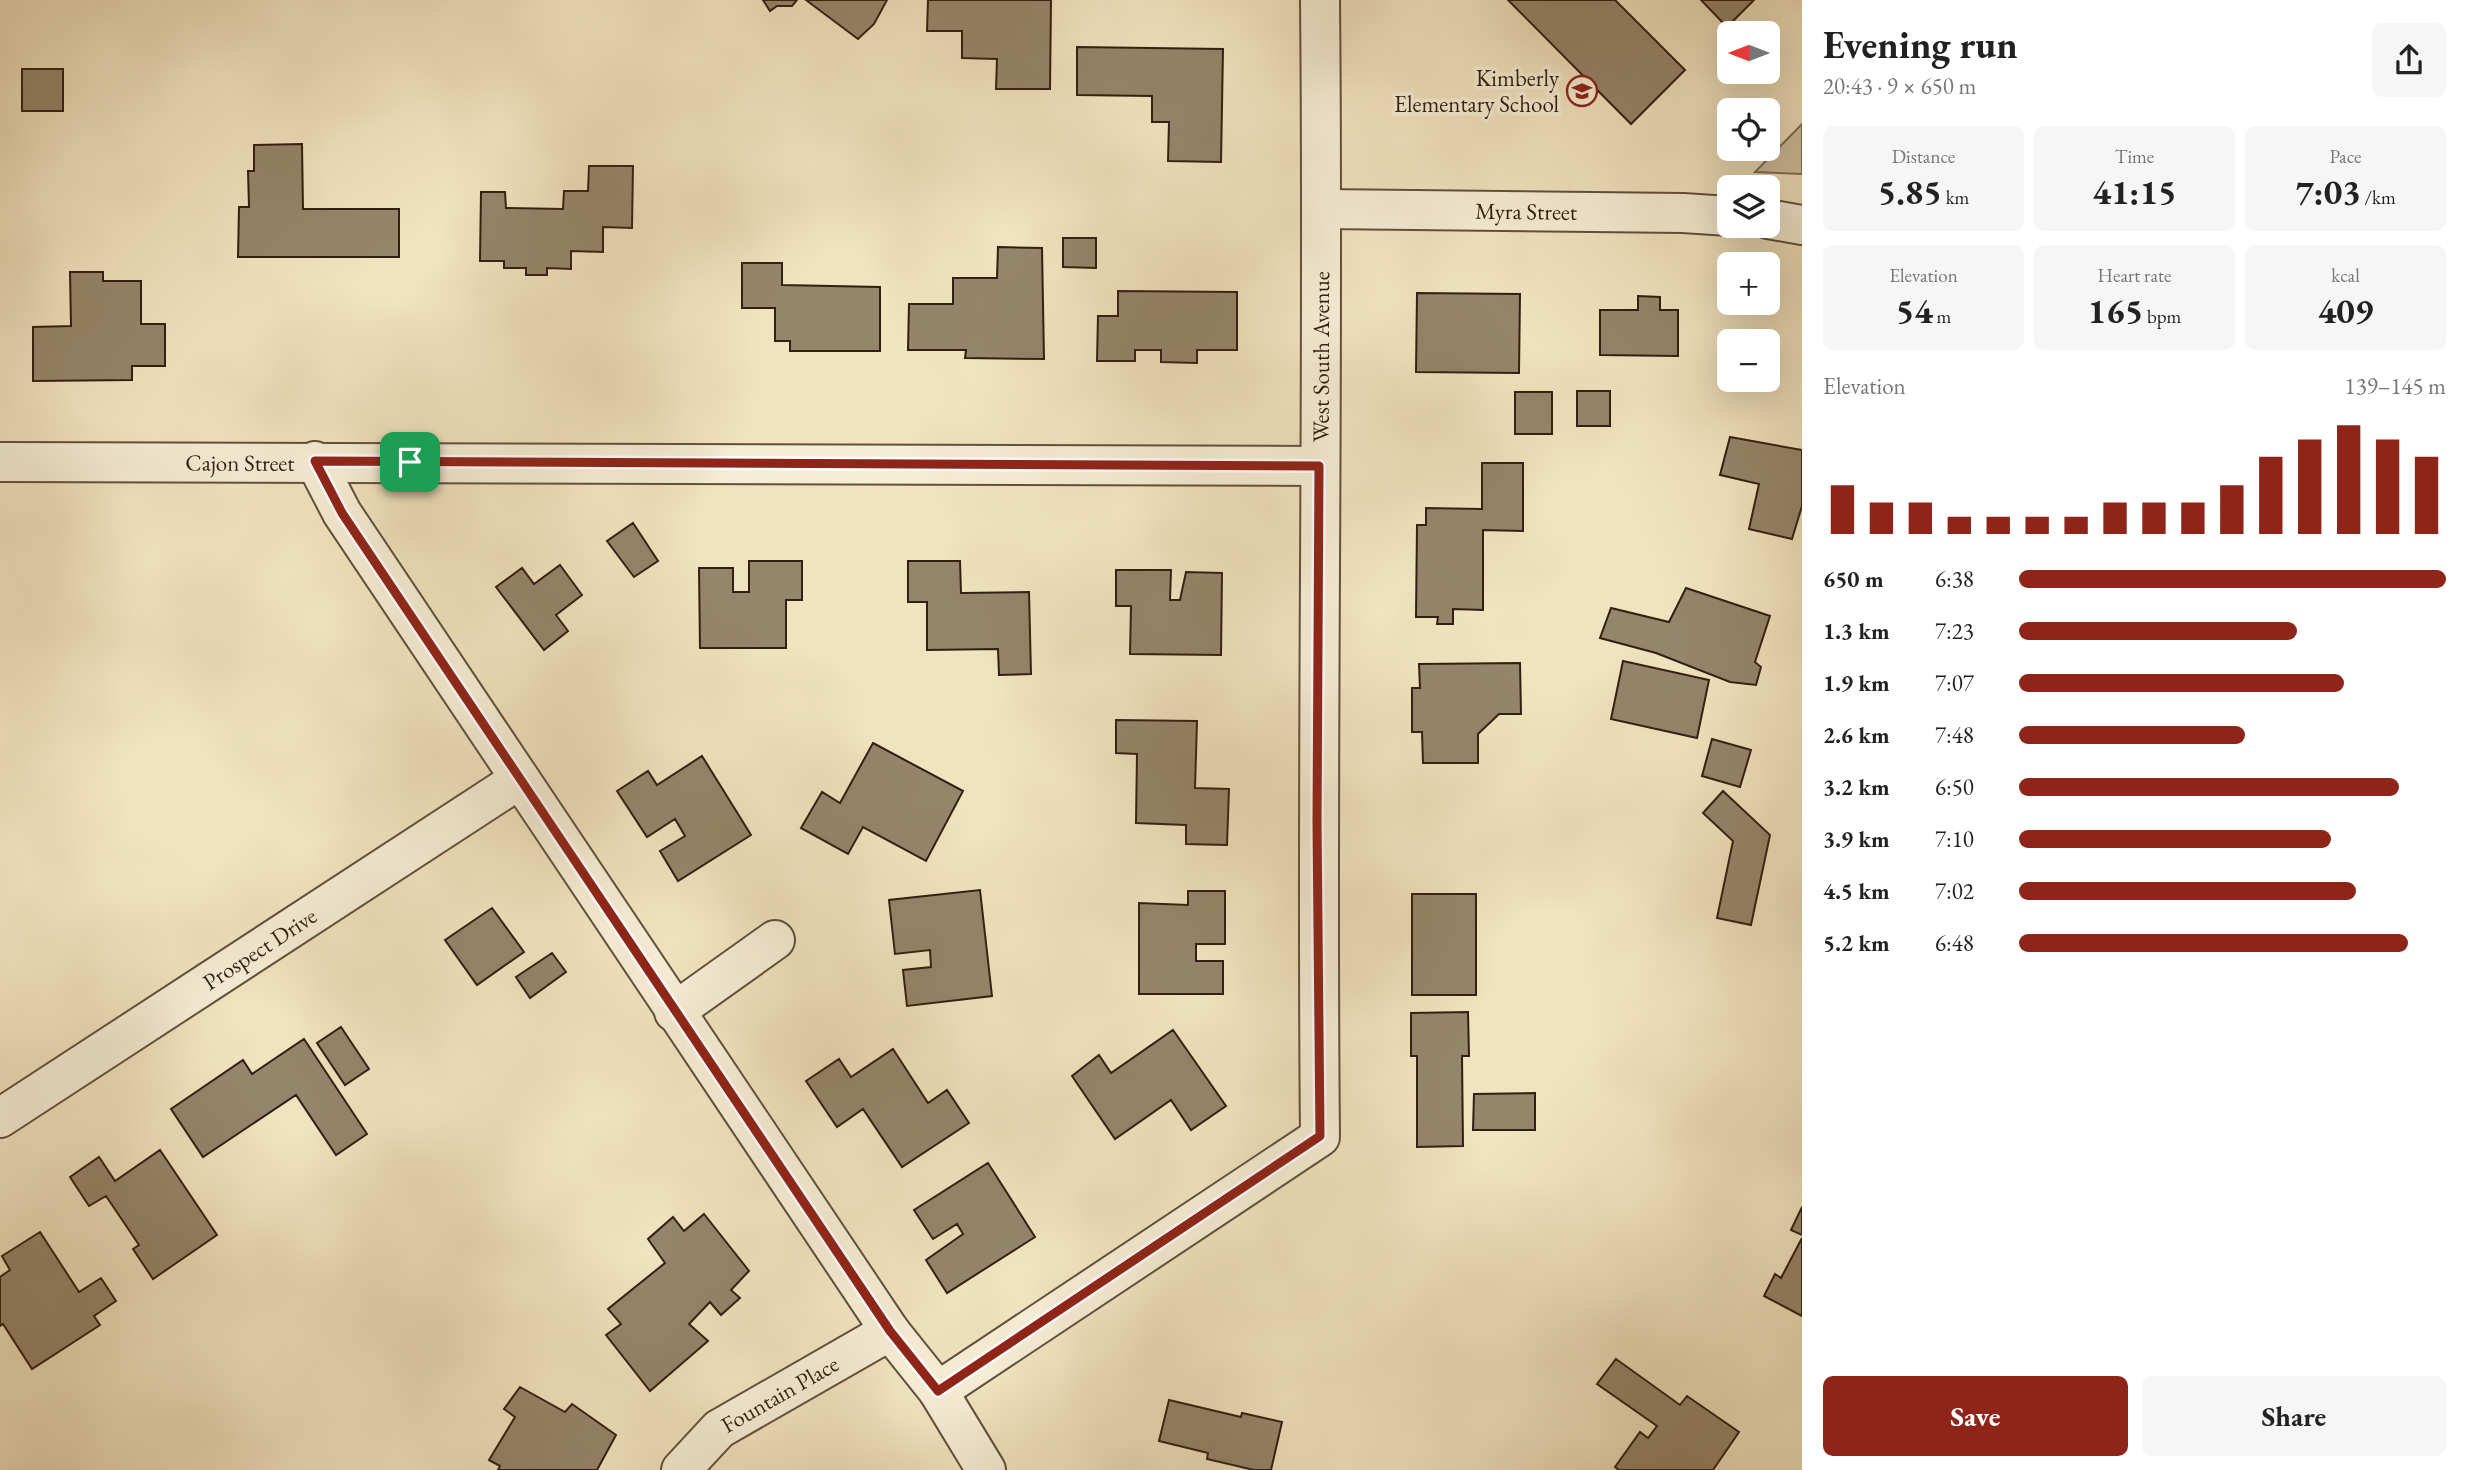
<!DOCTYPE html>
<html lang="en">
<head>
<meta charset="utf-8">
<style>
  body { margin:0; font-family:"EB Garamond",serif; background:#f6f6f6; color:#222; height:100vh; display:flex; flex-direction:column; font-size:26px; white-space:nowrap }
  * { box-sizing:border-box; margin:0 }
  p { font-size:23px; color:#767676 }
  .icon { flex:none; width:38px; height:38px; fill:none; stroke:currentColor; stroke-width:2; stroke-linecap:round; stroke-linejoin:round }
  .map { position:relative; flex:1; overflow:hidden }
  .side { display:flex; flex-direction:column; background:#fff; width:665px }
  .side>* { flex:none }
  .needle { width:46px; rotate:270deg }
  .tools { position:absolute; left:1717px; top:21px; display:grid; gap:14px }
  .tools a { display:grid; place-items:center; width:63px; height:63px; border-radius:10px; background:#fff; box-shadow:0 7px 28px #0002; font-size:35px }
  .pin { position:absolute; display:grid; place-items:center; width:60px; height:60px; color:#fff; margin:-30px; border-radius:14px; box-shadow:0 4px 10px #0006 }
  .round { display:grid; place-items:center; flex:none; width:74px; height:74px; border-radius:10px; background:#f6f6f6 }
  .head { display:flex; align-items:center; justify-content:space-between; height:119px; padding:0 21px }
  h1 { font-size:38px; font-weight:700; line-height:52px }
  .metrics { display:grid; grid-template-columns:repeat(3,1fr); gap:10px; height:119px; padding:7px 21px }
  .metrics div { display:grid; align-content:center; border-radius:10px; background:#f6f6f6; text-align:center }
  .metrics b { font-size:35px; font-weight:700 }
  .metrics small { font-size:19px; font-weight:400 }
  .metrics p { font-size:19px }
  .chart { height:196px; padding:14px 21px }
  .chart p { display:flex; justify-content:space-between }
  .chart svg { width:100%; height:126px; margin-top:7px; stroke:#8f2418; stroke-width:6 }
  .button { display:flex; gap:14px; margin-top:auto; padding:14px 21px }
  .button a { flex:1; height:80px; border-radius:10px; background:#8f2418; color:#fff; font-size:28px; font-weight:700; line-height:80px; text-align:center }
  .button a+a { background:#f6f6f6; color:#222 }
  ul { padding:0 21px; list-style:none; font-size:23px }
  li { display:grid; grid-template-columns:112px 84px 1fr; align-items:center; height:52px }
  li i { height:18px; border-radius:9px; background:#8f2418 }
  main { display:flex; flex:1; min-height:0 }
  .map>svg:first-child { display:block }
  .green { fill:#d1c2a1; stroke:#827058; stroke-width:2 }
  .building { fill:#95856b; stroke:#321f10; stroke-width:2 }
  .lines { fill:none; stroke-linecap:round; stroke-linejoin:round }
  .minor-casing { stroke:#62503c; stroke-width:42 }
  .minor { stroke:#f6edd5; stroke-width:38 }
  .route-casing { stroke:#fff; stroke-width:14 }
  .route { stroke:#8f2418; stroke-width:9 }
  .labels { text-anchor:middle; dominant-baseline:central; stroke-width:7; stroke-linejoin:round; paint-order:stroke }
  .poi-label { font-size:23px; fill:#321f10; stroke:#f6edd5; text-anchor:end }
  .street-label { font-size:23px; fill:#321f10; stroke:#f6edd5 }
</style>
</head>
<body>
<main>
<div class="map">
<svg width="1802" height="1470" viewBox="0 0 1802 1470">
  <rect width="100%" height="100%" fill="#f1e3bf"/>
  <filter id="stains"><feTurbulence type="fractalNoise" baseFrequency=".00286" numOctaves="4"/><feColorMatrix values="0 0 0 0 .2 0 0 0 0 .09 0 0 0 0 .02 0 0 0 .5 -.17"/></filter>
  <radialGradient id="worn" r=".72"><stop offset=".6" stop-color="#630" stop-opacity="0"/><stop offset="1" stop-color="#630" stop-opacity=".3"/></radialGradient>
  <!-- green -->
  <path class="green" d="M1802,124v50l-47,-2z"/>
  <!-- building -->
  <path class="building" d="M763,0h34l-5,6h-15l-7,5z
    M806,0h81l-13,24 -16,15z
    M928,0h123l-1,89h-54l1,-30 -35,-1v-27h-35z
    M1508,0h107l70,70 -54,54z
    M1701,0h53l-27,27z
    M1077,47l146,2 -2,113 -53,-1 1,-39h-17v-26l-75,-1z
    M22,69h41v42h-41z
    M302,144l1,65h96v48h-161l1,-50h10l-1,-36h6v-26z
    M589,166h44l-1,62 -29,-1v25l-32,-1v18l-24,-1v7h-21v-7h-22v-7h-24l1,-69h24l1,16 57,1 1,-18h24z
    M1063,238h33v30l-33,-1z
    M998,247l44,1 2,111 -79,-1 1,-8h-58l1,-46h44v-26h44z
    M742,263h40v22l98,2v64h-90v-10h-15v-33h-33z
    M70,272h33v9h38v43h24v42h-33v14l-99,1v-54l38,-1z
    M1118,291l119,1v58h-40v13l-36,-1v-12h-26v11h-38l1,-45h20z
    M1417,293l103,1 -1,79 -103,-1z
    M1638,296l22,1v13h18v46l-78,-1v-45h38z
    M1577,391h33v35h-33z
    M1515,392h37v42h-37z
    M1730,437l72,13v56l-10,33 -43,-10 10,-45 -39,-9z
    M1482,463h41v68l-40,-1v80l-30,-1v15h-16l1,-7h-22l1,-92h9v-17l56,1z
    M633,523l25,38 -24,16 -27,-36z
    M749,561h53v39h-16v48h-86l-1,-80h34v24h16z
    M908,561h52l1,32 68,-1 2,82 -32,1 -1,-26 -71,1v-48h-19z
    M560,565l22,30 -26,20 12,16 -24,19 -48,-63 26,-19 12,16z
    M1116,570h55l-1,30h10l6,-28 36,1 -1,82 -91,-1 1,-48h-15z
    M1686,588l84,28 -15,46 6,5 -5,18 -26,-3 -74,-29 -56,-15 11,-30 58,14z
    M1623,661l86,19 -12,58 -86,-19z
    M1520,663l1,51h-22l-21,20v29h-55l-1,-31h-10v-44h8l-1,-24z
    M1116,720l81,1 -2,67 34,1 -2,56 -41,-1v-19l-50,-2 1,-69 -21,-1z
    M1712,739l39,11 -11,37 -38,-11z
    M873,743l90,48 -37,70 -63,-34 -15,27 -47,-26 21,-36 18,11z
    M702,756l49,79 -73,46 -18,-30 25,-15 -10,-17 -28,18 -30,-46 31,-20 9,14z
    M1723,791l47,44 -19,90 -34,-7 16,-77 -30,-28z
    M980,890l12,106 -85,10 -4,-36 28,-3 -1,-17 -35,4 -6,-54z
    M1188,891h37v53h-29v17h27v33h-84v-91l49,2z
    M1412,894h64v101h-64z
    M492,908l32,44 -47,33 -32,-45z
    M552,953l14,19 -36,26 -14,-21z
    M1468,1012l1,44h-7l1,90 -46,1v-91h-6v-43z
    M341,1027l28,42 -24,16 -28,-42z
    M1173,1030l53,76 -35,24 -20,-30 -56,39 -43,-63 27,-21 12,18z
    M304,1039l63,95 -31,21 -40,-60 -93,62 -32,-48 72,-49 9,14z
    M893,1049l35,54 19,-13 22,33 -67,44 -39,-58 -26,18 -31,-46 33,-22 12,18z
    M1535,1093v37h-62l1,-36z
    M160,1150l57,85 -64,44 -20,-30 6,-4 -33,-49 -17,10 -19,-29 29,-20 16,24z
    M988,1163l47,74 -88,56 -21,-33 37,-26 -6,-10 -24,15 -19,-29z
    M1802,1207v28l-11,-5z
    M704,1214l45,57 -18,19 9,8 -19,17 -11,-13 -21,22 19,17 -58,50 -44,-56 15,-11 -13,-15 57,-46 -17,-24 25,-22 11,14z
    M40,1232l39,60 22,-14 15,23 -22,15 6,9 -68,44 -29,-45 -3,2v-49l10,-7 -8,-14z
    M1802,1238v78l-38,-20 11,-22 6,4z
    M1616,1359l64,46 7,-9 52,36 -26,38h-94l-4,-3 25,-35 8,6 9,-12 -60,-42z
    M520,1387l45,25 7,-8 44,31 -19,35h-99l2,-4 -11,-6 26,-43 -11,-8z
    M1169,1400l72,17 1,-4 40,9 -11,48h-17l-47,-11 1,-6 -49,-12z"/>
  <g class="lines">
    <!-- minor casing -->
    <g class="minor-casing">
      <g id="minor">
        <path id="s1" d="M1323,209l360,4 46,3"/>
        <path d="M1768,219l34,6"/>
        <path d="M315,461l27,52 548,818 48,60 48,79"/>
        <path id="s2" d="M0,462l1319,4"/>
        <path d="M674,1012l101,-72"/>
        <path id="s3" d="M0,1118l520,-339"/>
        <path id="s4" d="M938,1391l382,-254c-4,-379 4,-758 0,-1137"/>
        <path id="s5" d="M681,1470l38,-41 171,-98"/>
      </g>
    </g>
    <!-- minor -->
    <use href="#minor" class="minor"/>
  </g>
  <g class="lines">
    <!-- route casing -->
    <g class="route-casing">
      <path id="route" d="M315,461l1004,5 -2,356 3,314 -382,255 -48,-60 -548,-818z"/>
    </g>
    <!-- route -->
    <use href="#route" class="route"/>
  </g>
  <!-- icons -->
  <defs>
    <g id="school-ring" transform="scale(1.575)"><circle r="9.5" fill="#f6edd5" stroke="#8f2418" stroke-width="1.5"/><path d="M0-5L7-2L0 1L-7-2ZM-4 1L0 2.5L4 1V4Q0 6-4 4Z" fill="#8f2418"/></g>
  </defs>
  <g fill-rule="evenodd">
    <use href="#school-ring" x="1582" y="91"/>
  </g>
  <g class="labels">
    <!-- poi labels -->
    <g class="poi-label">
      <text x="1559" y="78">Kimberly<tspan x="1559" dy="26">Elementary School</tspan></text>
    </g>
    <!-- street labels -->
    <g class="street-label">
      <text stroke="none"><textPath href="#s1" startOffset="203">Myra Street</textPath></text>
      <text stroke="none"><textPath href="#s4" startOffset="1239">West South Avenue</textPath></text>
      <text stroke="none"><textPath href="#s2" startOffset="240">Cajon Street</textPath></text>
      <text stroke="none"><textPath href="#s3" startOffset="310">Prospect Drive</textPath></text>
      <text stroke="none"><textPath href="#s5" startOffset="126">Fountain Place</textPath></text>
    </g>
  </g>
  <rect width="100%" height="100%" filter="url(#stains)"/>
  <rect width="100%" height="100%" fill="url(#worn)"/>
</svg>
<div class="tools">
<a><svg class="needle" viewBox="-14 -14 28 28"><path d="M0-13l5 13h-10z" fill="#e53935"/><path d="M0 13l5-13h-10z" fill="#767676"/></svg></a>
<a><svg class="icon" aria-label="locate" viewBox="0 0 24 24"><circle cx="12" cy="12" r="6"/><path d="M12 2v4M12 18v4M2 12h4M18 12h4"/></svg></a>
<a><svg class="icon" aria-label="layers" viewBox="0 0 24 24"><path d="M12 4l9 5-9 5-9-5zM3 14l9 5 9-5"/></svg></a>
<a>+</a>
<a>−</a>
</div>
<div class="pin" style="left:410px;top:462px;background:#1e9e55"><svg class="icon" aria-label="arrive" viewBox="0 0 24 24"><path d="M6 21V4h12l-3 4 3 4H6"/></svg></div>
</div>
<section class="side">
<div class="head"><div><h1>Evening run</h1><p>20:43 · 9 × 650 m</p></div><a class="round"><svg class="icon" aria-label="share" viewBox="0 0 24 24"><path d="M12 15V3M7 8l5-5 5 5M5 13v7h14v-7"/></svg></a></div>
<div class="metrics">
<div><p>Distance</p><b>5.85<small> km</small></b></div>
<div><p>Time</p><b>41:15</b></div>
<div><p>Pace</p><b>7:03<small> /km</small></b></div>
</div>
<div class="metrics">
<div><p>Elevation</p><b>54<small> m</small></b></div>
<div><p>Heart rate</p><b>165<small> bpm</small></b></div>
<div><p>kcal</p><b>409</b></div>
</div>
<div class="chart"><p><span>Elevation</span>139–145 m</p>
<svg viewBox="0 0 160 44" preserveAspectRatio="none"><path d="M5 44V27M15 44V33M25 44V33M35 44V38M45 44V38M55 44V38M65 44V38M75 44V33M85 44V33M95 44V33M105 44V27M115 44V17M125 44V11M135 44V6M145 44V11M155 44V17"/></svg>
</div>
<ul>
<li><b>650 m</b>6:38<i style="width:100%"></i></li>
<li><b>1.3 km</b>7:23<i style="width:65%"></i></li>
<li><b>1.9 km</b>7:07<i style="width:76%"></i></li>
<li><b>2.6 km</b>7:48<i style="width:53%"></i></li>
<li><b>3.2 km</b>6:50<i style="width:89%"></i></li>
<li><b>3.9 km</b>7:10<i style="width:73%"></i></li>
<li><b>4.5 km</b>7:02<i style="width:79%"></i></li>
<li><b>5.2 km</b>6:48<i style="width:91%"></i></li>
</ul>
<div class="button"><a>Save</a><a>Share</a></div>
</section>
</main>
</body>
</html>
